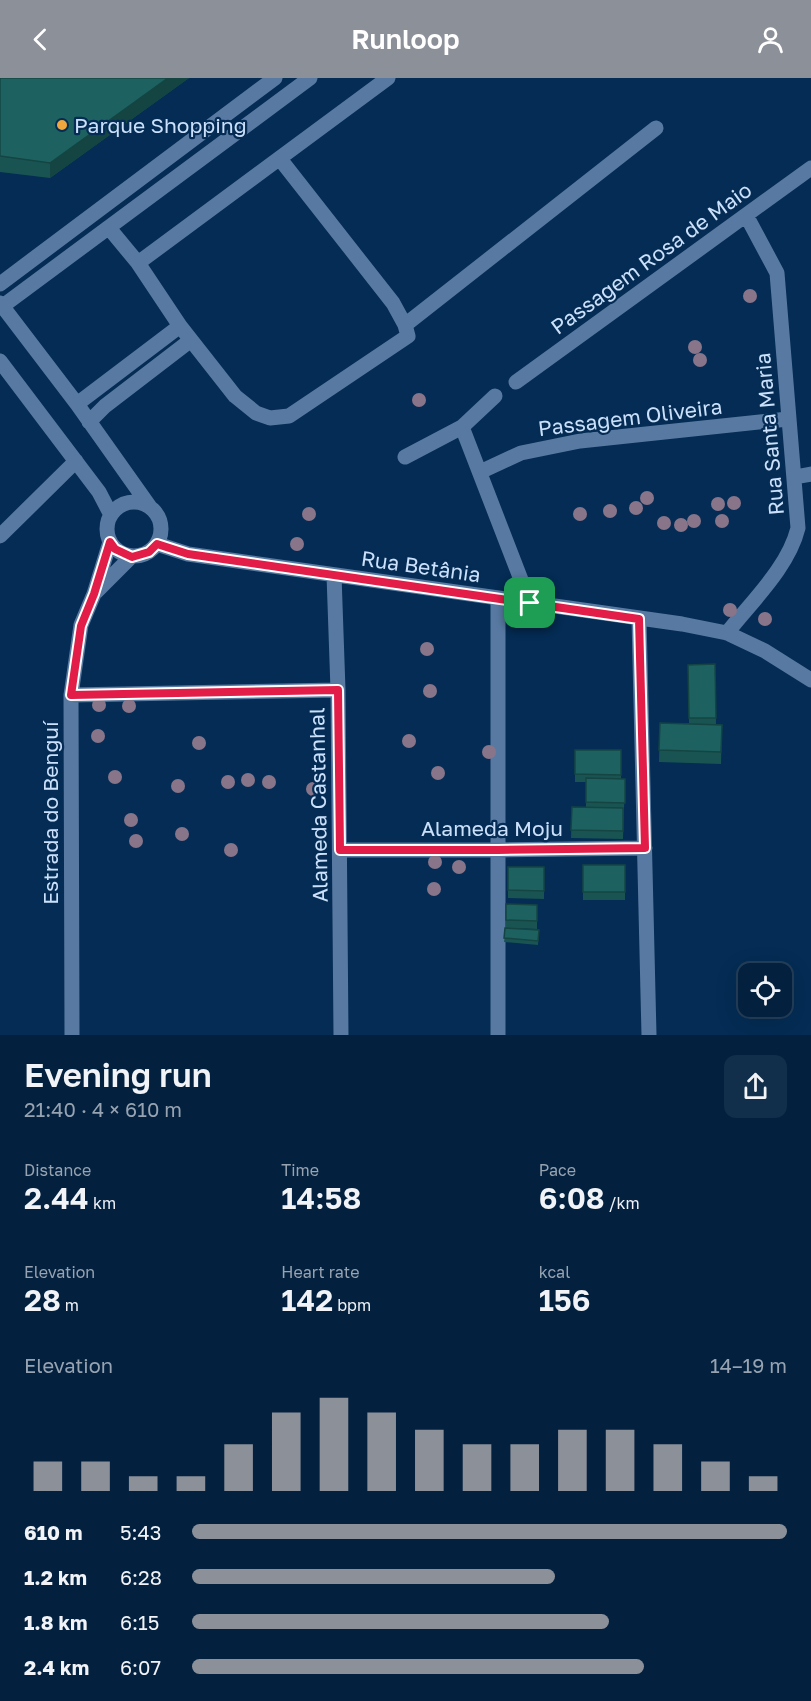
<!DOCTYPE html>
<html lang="en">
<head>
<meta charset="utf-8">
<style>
  body { margin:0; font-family:"Golos Text",sans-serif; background:#112e4a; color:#f1f3f6; height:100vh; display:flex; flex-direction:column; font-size:22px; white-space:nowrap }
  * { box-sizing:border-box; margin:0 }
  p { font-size:20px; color:#97a3b0 }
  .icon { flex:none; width:33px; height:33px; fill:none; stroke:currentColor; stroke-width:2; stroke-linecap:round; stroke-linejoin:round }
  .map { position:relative; height:957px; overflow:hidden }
  .side { display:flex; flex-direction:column; background:#03213f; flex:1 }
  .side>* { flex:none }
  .buttons { position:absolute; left:738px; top:885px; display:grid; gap:12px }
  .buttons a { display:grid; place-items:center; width:54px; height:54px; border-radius:12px; background:#03213f; box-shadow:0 6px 24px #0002,0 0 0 2px #243e59; font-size:30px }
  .pin { position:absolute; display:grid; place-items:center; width:51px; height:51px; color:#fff; margin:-26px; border-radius:12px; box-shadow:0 3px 9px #0006 }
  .round { display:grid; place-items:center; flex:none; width:63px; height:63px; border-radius:12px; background:#112e4a }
  .headline { display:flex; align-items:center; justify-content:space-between; height:102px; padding:0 24px }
  h1 { font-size:33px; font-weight:600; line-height:45px }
  .metrics { display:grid; grid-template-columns:repeat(3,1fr); gap:9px; height:102px; padding:6px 24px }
  .metrics div { display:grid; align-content:center }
  .metrics b { font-size:30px; font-weight:600 }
  .metrics small { font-size:16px; font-weight:400 }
  .metrics p { font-size:16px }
  .chart { height:168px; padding:12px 24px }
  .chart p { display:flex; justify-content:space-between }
  .chart svg { width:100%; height:108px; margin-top:6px; stroke:#8c9099; stroke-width:6 }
  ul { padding:0 24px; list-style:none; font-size:20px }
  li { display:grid; grid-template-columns:96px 72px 1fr; align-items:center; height:45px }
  li i { height:15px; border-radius:8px; background:#8c9099 }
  header { display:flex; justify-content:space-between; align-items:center; height:78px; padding:0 24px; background:#8c9099; color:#fff; font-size:27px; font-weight:600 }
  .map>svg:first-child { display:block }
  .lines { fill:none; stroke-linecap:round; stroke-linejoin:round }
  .minor { stroke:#587aa2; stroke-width:15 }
  .tree { fill:#88758a }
  .wall { fill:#195453 }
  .shaded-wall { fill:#144543 }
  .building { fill:#1d6260; stroke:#144543; stroke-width:1.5 }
  .route-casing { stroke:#fff; stroke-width:12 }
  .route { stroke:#e11d48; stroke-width:8 }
  .poi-dot { fill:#efa73d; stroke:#042c54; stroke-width:2 }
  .labels { text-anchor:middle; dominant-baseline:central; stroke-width:4.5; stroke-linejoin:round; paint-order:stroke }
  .poi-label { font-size:21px; fill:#cbe0fa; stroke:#042c54; text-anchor:start }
  .street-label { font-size:21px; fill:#cbe0fa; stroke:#042c54 }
</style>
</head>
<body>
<header><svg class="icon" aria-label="back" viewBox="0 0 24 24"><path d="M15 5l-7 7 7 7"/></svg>Runloop<svg class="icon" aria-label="person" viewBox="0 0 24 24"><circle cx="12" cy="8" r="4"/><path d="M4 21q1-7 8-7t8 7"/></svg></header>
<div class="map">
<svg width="811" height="957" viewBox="0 0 811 957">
  <rect width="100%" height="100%" fill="#042c54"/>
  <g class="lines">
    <!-- minor -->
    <path class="minor" d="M280,81l113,144 12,22 3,11 -119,80 -19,2 -14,-5 -21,-17 -55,-70 -42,-63 250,-185
      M109,150l29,35
      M0,206l275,-206
      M0,225l77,101 73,103
      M0,230l310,-230
      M405,247l251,-197
      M0,283l99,131 12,23
      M516,304l295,-214
      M77,326l103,-78
      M89,344l16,-16 86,-66
      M462,349l68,176
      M405,379l57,-30 33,-31
      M480,394l41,-19 59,-12 208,-22
      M795,399l16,-3
      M107 451a27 27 0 1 1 54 0a27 27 0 1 1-54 0Z
      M0,458l76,-75
      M157,466l31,10 494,70 45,9 38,18 46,29
      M334,497l4,115 3,345
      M96,514l35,-35
      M498,520v437
      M639,541l10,416
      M727,555c25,-32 61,-65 71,-105l-21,-255 -31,-58
      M71,617l267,-5
      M340,772h158l147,-2
      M72,957l-1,-340 10,-70 13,-31 16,-52"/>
  </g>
  <!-- trees -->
  <g class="tree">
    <circle cx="750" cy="218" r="7"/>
    <circle cx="695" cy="269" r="7"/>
    <circle cx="700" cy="282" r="7"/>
    <circle cx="419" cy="322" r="7"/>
    <circle cx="647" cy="420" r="7"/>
    <circle cx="734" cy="425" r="7"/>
    <circle cx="718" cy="426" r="7"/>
    <circle cx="636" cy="430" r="7"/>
    <circle cx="610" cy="433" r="7"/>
    <circle cx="309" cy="436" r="7"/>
    <circle cx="580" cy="436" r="7"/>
    <circle cx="694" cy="443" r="7"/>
    <circle cx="722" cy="443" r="7"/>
    <circle cx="664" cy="445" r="7"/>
    <circle cx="681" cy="447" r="7"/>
    <circle cx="297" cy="466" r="7"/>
    <circle cx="730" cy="532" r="7"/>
    <circle cx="765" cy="541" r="7"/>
    <circle cx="427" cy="571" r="7"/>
    <circle cx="430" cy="613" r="7"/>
    <circle cx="99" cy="627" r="7"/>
    <circle cx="129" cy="628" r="7"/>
    <circle cx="98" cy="658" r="7"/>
    <circle cx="409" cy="663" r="7"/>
    <circle cx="199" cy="665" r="7"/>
    <circle cx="489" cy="674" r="7"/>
    <circle cx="438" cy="695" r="7"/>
    <circle cx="115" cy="699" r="7"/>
    <circle cx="248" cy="702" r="7"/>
    <circle cx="228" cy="704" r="7"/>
    <circle cx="269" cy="704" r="7"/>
    <circle cx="178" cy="708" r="7"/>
    <circle cx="313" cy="711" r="7"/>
    <circle cx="131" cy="742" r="7"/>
    <circle cx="182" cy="756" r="7"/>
    <circle cx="136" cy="763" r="7"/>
    <circle cx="231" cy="772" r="7"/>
    <circle cx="435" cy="784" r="7"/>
    <circle cx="459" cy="789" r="7"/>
    <circle cx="434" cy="811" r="7"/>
  </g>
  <!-- wall -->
  <path class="wall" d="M0,0h189l-139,100 -50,-6z
    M715,586l1,60 6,1 -1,39 -62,-2 1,-39h29l-1,-58z
    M575,672h46v29h4l-2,60 -52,-1 1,-31h14v-25h-11z
    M583,787h42v35h-42z
    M508,789h36v32l-36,-1z
    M506,826l31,1v24l-30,-1 32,2 -1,15 -34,-3 2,-14z"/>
  <!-- shaded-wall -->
  <path class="shaded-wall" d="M168,0h21l-139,100v-15z"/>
  <!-- building -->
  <path class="building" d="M0,0h168l-118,85 -50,-7z
    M715,586l1,54h-27l-1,-53z
    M660,645l62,2 -1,27 -62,-2z
    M575,672h46v25l-46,-1z
    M586,700l39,1v24l-39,-1z
    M572,729l51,1v23l-52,-1z
    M583,787h42v27h-42z
    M508,789h36v24l-36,-1z
    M506,826l31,1v16l-31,-1z
    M505,850l34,2 -1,11 -34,-3z"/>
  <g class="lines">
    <!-- route casing -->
    <g class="route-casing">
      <path id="route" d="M110,464l5,7 17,8 17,-5 8,-8 31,10 451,65 6,229 -147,2h-158l-2,-160 -267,5 10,-69 13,-32z"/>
    </g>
    <!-- route -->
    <use href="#route" class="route"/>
  </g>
  <!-- markers -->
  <circle class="poi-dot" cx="62" cy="47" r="6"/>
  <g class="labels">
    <!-- poi labels -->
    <g class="poi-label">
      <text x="74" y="47">Parque Shopping</text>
    </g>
    <!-- street labels -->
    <g class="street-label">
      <text transform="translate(651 180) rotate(-36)">Passagem Rosa de Maio</text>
      <text transform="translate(630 339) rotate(-7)">Passagem Oliveira</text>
      <text transform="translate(769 356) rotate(-95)">Rua Santa Maria</text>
      <text transform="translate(421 488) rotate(8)">Rua Betânia</text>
      <text transform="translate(318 727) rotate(-91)">Alameda Castanhal</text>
      <text transform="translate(50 735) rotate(-90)">Estrada do Benguí</text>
      <text x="492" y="750">Alameda Moju</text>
    </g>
  </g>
</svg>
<div class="buttons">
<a><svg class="icon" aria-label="locate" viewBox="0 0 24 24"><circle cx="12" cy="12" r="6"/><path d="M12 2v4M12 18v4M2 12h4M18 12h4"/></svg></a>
</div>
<div class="pin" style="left:530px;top:525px;background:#1e9e55"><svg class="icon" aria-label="arrive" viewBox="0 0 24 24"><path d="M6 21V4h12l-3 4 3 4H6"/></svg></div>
</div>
<section class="side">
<div class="headline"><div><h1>Evening run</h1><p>21:40 · 4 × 610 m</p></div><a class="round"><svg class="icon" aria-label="share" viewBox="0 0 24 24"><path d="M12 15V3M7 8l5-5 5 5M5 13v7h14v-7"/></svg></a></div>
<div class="metrics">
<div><p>Distance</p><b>2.44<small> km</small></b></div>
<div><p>Time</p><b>14:58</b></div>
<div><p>Pace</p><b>6:08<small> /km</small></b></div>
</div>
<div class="metrics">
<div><p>Elevation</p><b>28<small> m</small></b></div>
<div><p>Heart rate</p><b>142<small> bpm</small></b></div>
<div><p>kcal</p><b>156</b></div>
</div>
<div class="chart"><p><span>Elevation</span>14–19 m</p>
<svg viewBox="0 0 160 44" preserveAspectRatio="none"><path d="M5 44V32M15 44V32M25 44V38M35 44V38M45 44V25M55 44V12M65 44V6M75 44V12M85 44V19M95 44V25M105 44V25M115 44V19M125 44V19M135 44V25M145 44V32M155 44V38"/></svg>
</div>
<ul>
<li><b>610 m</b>5:43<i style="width:100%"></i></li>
<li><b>1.2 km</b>6:28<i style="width:61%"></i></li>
<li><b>1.8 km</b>6:15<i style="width:70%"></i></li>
<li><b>2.4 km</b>6:07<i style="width:76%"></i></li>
</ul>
</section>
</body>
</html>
